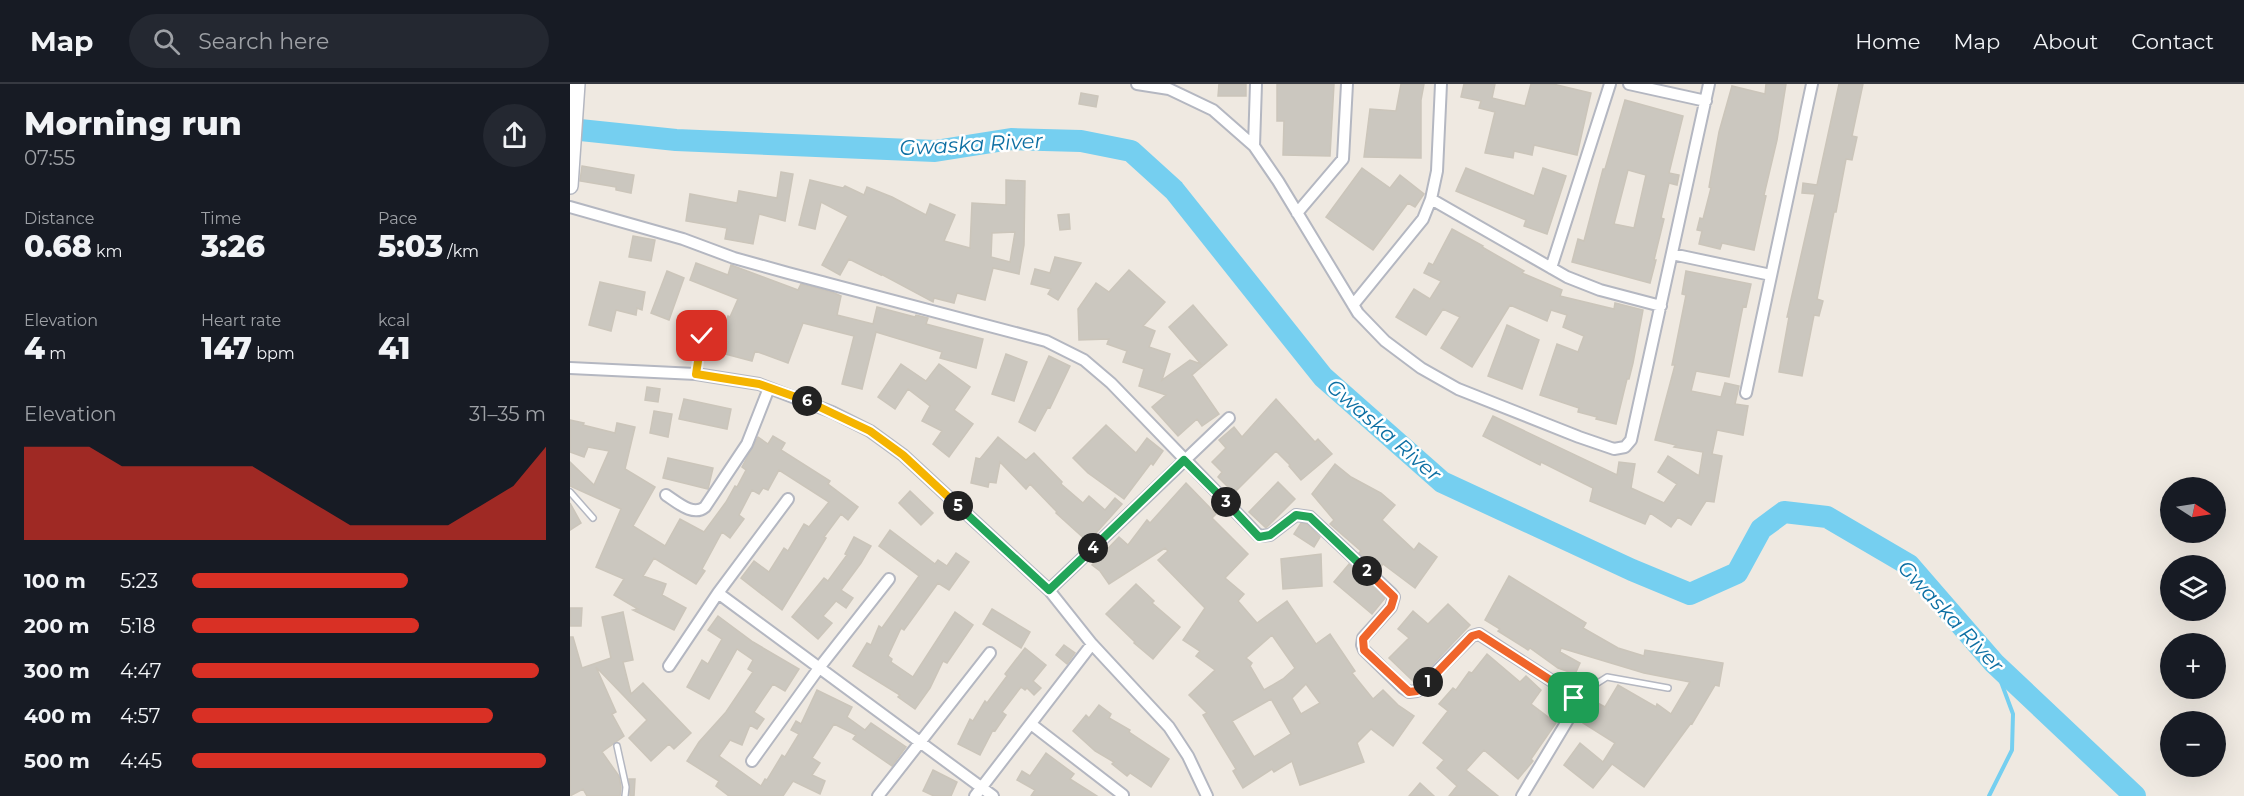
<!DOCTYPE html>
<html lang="en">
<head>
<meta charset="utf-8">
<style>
  body { margin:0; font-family:Montserrat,sans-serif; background:#242831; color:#f1f3f6; height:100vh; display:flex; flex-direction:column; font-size:22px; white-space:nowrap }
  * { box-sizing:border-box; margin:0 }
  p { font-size:20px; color:#9ea1a6 }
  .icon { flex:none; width:33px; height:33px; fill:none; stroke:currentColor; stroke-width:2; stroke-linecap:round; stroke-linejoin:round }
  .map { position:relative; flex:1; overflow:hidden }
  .sheet { display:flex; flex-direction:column; background:#171b24; width:570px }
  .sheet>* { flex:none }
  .needle { width:39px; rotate:102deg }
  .buttons { position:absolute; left:1590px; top:393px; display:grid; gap:12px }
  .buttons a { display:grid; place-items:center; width:66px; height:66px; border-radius:50%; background:#171b24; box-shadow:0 6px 24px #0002; font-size:30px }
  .pin { position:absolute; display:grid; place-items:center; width:51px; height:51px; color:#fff; margin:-26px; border-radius:12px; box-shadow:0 3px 9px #0006 }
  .km { position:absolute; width:30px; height:30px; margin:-15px; border-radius:50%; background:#222; color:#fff; font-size:16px; line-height:30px; text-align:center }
  .round { display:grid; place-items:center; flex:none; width:63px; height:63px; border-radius:32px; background:#242831 }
  .headline { display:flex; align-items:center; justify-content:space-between; height:102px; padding:0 24px }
  h1 { font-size:33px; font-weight:800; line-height:45px }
  .metrics { display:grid; grid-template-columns:repeat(3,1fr); gap:9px; height:102px; padding:6px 24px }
  .metrics div { display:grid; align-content:center }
  .metrics b { font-size:30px; font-weight:800 }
  .metrics small { font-size:16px; font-weight:400 }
  .metrics p { font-size:16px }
  .chart { height:168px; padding:12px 24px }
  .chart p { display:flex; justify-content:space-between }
  .chart svg { width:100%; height:108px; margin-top:6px; fill:#d93025; opacity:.7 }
  ul { padding:0 24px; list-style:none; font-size:20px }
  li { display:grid; grid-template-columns:96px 72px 1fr; align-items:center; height:45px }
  li i { height:15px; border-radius:8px; background:#d93025 }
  header { display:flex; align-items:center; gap:36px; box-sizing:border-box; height:84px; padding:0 30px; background:#171b24; border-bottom:2px solid #363941 }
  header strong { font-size:28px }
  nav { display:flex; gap:33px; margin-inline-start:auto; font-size:21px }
  .search { width:420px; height:54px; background:#242831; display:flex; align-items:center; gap:15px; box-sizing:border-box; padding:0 21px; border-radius:33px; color:#9ea1a6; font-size:22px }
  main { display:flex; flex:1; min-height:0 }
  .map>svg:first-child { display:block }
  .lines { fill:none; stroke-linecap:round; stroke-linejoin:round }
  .stream { stroke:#75cff0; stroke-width:4 }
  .river { stroke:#75cff0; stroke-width:22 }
  .building { fill:#cbc7bf; stroke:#cbc5ba; stroke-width:1.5; fill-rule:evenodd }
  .service-casing { stroke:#b4b7c1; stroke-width:8 }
  .minor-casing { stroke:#b4b7c1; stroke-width:14 }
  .secondary-casing { stroke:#b4b7c1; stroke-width:18 }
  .service { stroke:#fff; stroke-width:5 }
  .minor { stroke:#fff; stroke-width:10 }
  .secondary { stroke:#fff; stroke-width:15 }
  .split-1-casing { stroke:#fff; stroke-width:12 }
  .split-2-casing { stroke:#fff; stroke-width:12 }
  .split-3-casing { stroke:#fff; stroke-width:12 }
  .split-4-casing { stroke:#fff; stroke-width:12 }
  .split-5-casing { stroke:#fff; stroke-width:12 }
  .split-6-casing { stroke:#fff; stroke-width:12 }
  .split-7-casing { stroke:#fff; stroke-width:12 }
  .split-1 { stroke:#f0652b; stroke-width:8 }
  .split-2 { stroke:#f0652b; stroke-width:8 }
  .split-3 { stroke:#22a559; stroke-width:8 }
  .split-4 { stroke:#22a559; stroke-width:8 }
  .split-5 { stroke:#22a559; stroke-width:8 }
  .split-6 { stroke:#f5b400; stroke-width:8 }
  .split-7 { stroke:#f5b400; stroke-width:8 }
  .labels { text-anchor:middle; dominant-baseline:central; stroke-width:5; stroke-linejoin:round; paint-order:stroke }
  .water-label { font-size:21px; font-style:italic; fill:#0d6fa3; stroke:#fff }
</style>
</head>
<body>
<header>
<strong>Map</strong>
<div class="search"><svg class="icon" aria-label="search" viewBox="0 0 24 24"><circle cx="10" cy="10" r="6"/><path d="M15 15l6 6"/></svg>Search here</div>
<nav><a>Home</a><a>Map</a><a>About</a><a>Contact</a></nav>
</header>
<main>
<section class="sheet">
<div class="headline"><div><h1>Morning run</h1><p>07:55</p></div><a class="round"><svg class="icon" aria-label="share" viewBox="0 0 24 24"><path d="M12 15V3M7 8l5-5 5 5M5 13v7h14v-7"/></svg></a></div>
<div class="metrics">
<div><p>Distance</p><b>0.68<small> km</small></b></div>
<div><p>Time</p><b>3:26</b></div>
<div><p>Pace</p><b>5:03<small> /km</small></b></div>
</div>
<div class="metrics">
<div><p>Elevation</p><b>4<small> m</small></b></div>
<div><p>Heart rate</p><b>147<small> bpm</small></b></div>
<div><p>kcal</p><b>41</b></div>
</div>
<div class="chart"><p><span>Elevation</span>31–35 m</p>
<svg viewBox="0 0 160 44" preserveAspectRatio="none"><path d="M0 44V6L10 6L20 6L30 14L40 14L50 14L60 14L70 14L80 22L90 30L100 38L110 38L120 38L130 38L140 30L150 22L160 6V44z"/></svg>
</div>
<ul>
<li><b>100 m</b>5:23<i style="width:61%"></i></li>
<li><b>200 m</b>5:18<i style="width:64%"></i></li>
<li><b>300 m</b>4:47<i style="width:98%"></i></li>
<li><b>400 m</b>4:57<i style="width:85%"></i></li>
<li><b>500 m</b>4:45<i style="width:100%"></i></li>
</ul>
</section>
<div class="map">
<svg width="1674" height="712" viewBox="0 0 1674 712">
  <rect width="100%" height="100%" fill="#efe9e1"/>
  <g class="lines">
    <!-- stream -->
    <path class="stream" d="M1419,712l23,-46 1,-36 -19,-51"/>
    <!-- river -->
    <path class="river" d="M0,45l106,11 259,11 76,-12 70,2 50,10 43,39 149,187 119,105 190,88 58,24 47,-21 24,-44 23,-17 43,5 82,48 85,98 141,133"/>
  </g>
  <!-- building -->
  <path class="building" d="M649,0h27v12h-28z
    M707,0h57l-4,72 -47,-1 1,-34h-7z
    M831,0h23l-3,16v58l-57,-1 6,-48 26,2z
    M894,0h31l-3,14 33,8 6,-22h22l38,9 -14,62 -43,-10 -2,10 -18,-4 -1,7 -28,-5 10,-41 -16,-4 2,-7 -20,-4z
    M1196,0h20l-9,56 -13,55 2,1 -12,54 -32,-7 -2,6 -21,-5 3,-13 -5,-1 3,-12 3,1 8,-31 -2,-1 10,-55 13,-46 33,8z
    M1269,0h24l-11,52 5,1 -5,23 -6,-1 -10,53h-2l-17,87 6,2 -4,15 -5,-1 -12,61 -23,-4 10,-55h-2l28,-123 -13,-1 1,-10 14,2z
    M511,9l17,3 -2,11 -17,-3z
    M1055,16l58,16 -14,57 10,2 -2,10 -8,-2 -8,35 3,1 -10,41h2l-6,23 -78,-21 6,-23 6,2 19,-72h2zM1058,86l18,5 -12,53 -20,-4z
    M12,82l52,9 -3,18 -15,-3v-3l-36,-6z
    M792,84l28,20 10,-13 24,19 -9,13 -7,-4 -35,47 -47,-33z
    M896,84l68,28 9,-28 23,8 -19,58 -23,-8 2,-6 -70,-29z
    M211,88l12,2 -8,47 -26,-7 -6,30 -28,-5 2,-11 -41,-7 4,-27 47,9 2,-12 38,7z
    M240,96l33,8 2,-2 19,9 3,-8 25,10 34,18 4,-11 25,11 -11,26 26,7 2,-45 34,2v-25l19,1 -1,64 -5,29 -26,-6 -8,32 -28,-7 -3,10 -20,-5 -1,4 -52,-28v1l-32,-16 -9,16 -18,-10 26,-49 -27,-14 -6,27 -16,-4zM445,148l-5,30 -19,-5 1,-24z
    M499,130l1,15 -10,1 -2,-15z
    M882,145l31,17 -1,1 42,24 -2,2 40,17 -2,6 54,13 1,-6 28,7 -10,53 -4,16h-2l-11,45 -20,-5 1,-2 -19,-5 1,-4 -39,-13 17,-51 21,8 6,-16 -21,-9 4,-12 -16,-5 -4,11 -37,-16 -38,62 -31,-19 19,-31 -17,-8 -17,26 -30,-18 18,-28 16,10 10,-16 1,-2 -17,-8 5,-10 4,2z
    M63,152l22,4 -4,21 -22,-4z
    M485,173l26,6 -23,37 -10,-6 3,-5 -20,-5 4,-15 15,4z
    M126,179l32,12 3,-10 67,25 3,-6 31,8 9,4 -4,19 36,9 4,-17 38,10 1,-2 12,3 -2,6 57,15 -7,29 -36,-10 2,-6 -66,-20 -14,57 -20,-5 12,-48 -51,-13 -15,40 -33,-12 -3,10 -27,-7 3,-12 -9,-3 9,-23 2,1 8,-18 -48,-19z
    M559,186l36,32 -22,24 12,5 -6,16 21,7 -8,26 28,-20 11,4 -32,-37 24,-22 34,40 -35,30 27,39 -17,12 -5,-7 -19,17 -26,-29 14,-12 -27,-9 5,-17 -21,-7 4,-11 -20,-7 2,-5 -30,1 -1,-31 18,-26 13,9z
    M97,187l17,7 -15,42 -18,-7z
    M1116,187l65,13 -5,23 -3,-1 -14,71 -33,-6 -5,20 30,6 4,-14 14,3 -4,18 13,2 -5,29 -26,-5 -5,24 10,2 -8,46 -8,-1 -15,24 -13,-8 -7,10 -21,-14 -5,11 -55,-23 3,-13 -52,-26 -1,3 -57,-29 10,-20 124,59 2,-13 16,2 -4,24 33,15 13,-19 -19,-12 10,-16 31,20 4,-24 -29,-5 2,-2 -21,-5 20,-75h-3l14,-70 -4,-1z
    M30,198l45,10 -3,18 -5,-2 -1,7 -20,-5 -5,21 -22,-6z
    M937,241l32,15 -17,49 -34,-13z
    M436,270l21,8 -13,39 -22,-7z
    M479,272l21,10 -20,42 -2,-1 -13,24 -16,-9z
    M331,280l25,17 13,-17 31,23 -16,23 19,14 -24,33 -16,-13 9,-13 -20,-10 8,-15 -22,-17 -13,20 -17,-12z
    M77,303l13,2 -2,13 -13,-2z
    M114,315l47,10 -4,20 -48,-10z
    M706,315l39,43 3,-3 14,15 -31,26 -12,-14 1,-1 -14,-14 -42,42 -16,-16 4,-5 -10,-10 14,-14 -7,-8 15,-13 8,10z
    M84,327l18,3 -4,23 -18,-4z
    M0,336l14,3 -1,2 32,8 2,-10 18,4 -10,42 30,18 -22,39 32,20 15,-27 24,13 22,-30 9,-16 2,1 9,-17 -4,-3 16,-30 10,7 5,-8 12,7 -4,7 49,31 -2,3 30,23 -10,13 -7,-6 -17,23 2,1 -44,72 -41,-32 13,-17 15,11 15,-24 4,3 16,-27 5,3 20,-25 -50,-32 -11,20 -5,-2 -4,6 -7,-4 -13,25 5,4 -14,19 -8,-6 -20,37 3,2 -9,13 -42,-26 -11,18 23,8 -4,11 24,13 -12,22 -41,-20 5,-1 -24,-14 10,-16 -28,-12 25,-58 -51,-23v-24l24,23 15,-34 -21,-4 -4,10 -14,-5z
    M536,341l30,28 11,-15 16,13 -10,14 -2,-2 -27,36 -36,-26 -15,-15z
    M428,353l28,23 8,-7 28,29 -1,2 22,19 6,-7 16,14 10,-12 7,6 -34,38 -32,-29 1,-1 -27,-28 -4,5 -26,-27 -4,21 -7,-1 -1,5 -17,-4 5,-25 4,1z
    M98,374l45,10 -5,21 -45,-11z
    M765,380l16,13 30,16 14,12 -13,15 32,30 5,-7 18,14 -22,31 -32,-24 -5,6 -19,-17 2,-2 -31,-27 4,-4 -22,-26z
    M708,398l17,17 -29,29 -17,-16z
    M616,399l30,31 -4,4 36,36 -23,24 19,16 -6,7 19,22 30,-22 29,43 14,-10 25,37 -3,2 21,26 10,-9 15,15 16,11 -21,30 -22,-17 -14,14 7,19 -64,23 -8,-24 -18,11 -2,-3 -29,19 -10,-17 3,-2 -33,-54 4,-2 -18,-18 26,-25 -19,-14 4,-5 -17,-11 22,-32 -47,-48 10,-9 -3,-3 -56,36 -9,-13 -8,-6 27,-28 9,8 19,-25 3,3zM702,551l23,33 -12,11 -19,11 -14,-24 2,-3 -6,-5zM736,600l14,19 -19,11 -9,-16zM701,615l20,35 -37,23 -22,-36z
    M340,407l23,22 -12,12 -22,-22z
    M0,419l11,20 -11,7z
    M731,439l6,1 13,13 -6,10 -20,-13z
    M320,446l45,34 3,-4 9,6 9,-13 13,9 -20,28 -11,-7 -34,47 -3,-2 -13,28 4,3 -1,3 22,15 42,-65 18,13 -26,38 -4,-2 -13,27 -15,21 -17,-12 2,-2 -47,-29 14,-23 4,2 8,-19 3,2 37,-52 -40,-30z
    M284,453l17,9 -10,17 -20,27 12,8 -7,10 -10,-7 -13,15 9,7 -14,16 -26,-22 32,-39 4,3 19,-26 -2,-1z
    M751,470l1,32 -39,3 -2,-30z
    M779,480l36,34 -13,16 -38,-32z
    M939,492l77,47 -3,5 35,20 26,8 1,-6 78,13 -4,23 -4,-1 -23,39 -1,-1 -47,64 -32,-23 -19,24 -29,-23 16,-22 23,19 12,-19 -32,-20 13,-21 9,5 13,-22 38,22 1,-3 14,10 19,-32 -46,-9 -83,-25 -1,4 20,11 -5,11 -17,-6 -28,-20 -2,2 -30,-19 2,-2 -15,-9z
    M566,500l18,17 -2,2 28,24 -27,32 -19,-16 1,-1 -29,-28z
    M878,520l22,21 -55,58 -26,-25 20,-20 -11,-9 15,-18 15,13z
    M0,524h12l-1,18h-11z
    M422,525l38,23 -9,16 -38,-24z
    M53,528l10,48 -10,2 8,32 12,-11 48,50 -17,16 -5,-5 -18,17 -22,-23 18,-18 -51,-53 20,45 -4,2 12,22 -22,16 17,24 2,11 -1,9h-33l-4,-7 -13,7v-159h3l9,31 29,-10 -9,-41z
    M148,532l35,26 46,27 -14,22 -12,-7 -19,28 10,7 -7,10 -7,-4 -8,20 -12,-5 -11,16 42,30 4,-7 2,1 15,-25 3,2 14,-23 -8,-4 5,-9 5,3 16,-34 35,17 -5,10 18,13 6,-7 35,24 -14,19 -39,-27 3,-4 -22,-11 -22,34 8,5 -8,12 13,6 -5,13 -27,-13 -10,15h-54l-13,-10 3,-5 -32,-20 12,-19 27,-30 27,-40 -5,-3 5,-9 -16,-11 -28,50 -22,-12 15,-27 6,4 14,-25 -14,-9z
    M494,561l11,8 -8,11 -11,-9z
    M455,564l21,17 -13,16 8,7 -7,7 -7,-7 -2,2 -4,-3 -19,25 4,3 -11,16 -2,-1 -13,25 -22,-11 12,-25 3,2 12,-20 2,2 20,-27 -2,-2z
    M917,570l33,28 6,-6 15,14 -10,14 25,19 -25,36 2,2 -15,18 -34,-29 -18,20 32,26h-49l8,-10 -20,-18 7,-8 -21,-17 25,-32 -9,-7 14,-16 3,2 13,-18 3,1z
    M529,621l12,9 -2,4 21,12 -1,2 40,27 -18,28 -21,-14 -3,3 -15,-12 2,-2 -19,-11 -22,-20 13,-16 3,3z
    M476,669l28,21 -4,5 27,17h-66l4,-6 -18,-10 5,-9 8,5z
    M363,686l24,12 -6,14h-17l-11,-5z
    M59,695h6l-1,17h-4z
    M850,699l14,13h-25z"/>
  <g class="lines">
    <!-- service casing -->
    <g class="service-casing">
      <path id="service" d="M123,231l5,1 5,6 -7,52
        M0,408l23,26
        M1004,614l33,-21 61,11
        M47,662l9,41 -1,9"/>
    </g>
    <!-- minor casing -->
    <g class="minor-casing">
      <path id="minor" d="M567,0l32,5 44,21 41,36 24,35 80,132 27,28 36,27 37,21 121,48 35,12 11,-2 6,-7 78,-356
        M1059,0l77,17
        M684,62l2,-62
        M861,115l136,78 33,13 61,16
        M0,123l113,32 51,19 54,15 258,68 38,19 27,23 148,153 11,-1 26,-20 14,2 81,76 3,4 -3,10 -28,31 -1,7 2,5 39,38 6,4 8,-1 55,-55 7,-2 90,58c7,7 7,11 3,21l-50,83
        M727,129l46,-54 4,-75
        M1102,170l99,21
        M981,184l59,-184
        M783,221l70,-86 8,-20 6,-28 4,-87
        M0,284l126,6 63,10 73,28 38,19 33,24 146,135 43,54 77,83 19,29 19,40
        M1176,309l66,-309
        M96,411c11,7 27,22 39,12l42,-63 22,-56
        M479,506l180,-172
        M148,509l275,203
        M99,582l49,-73 70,-94
        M461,640l92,71
        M182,677l67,-93 70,-89
        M308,712l112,-143
        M405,712l117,-152"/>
    </g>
    <!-- secondary casing -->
    <g class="secondary-casing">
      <path id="secondary" d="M0,102l7,-102"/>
    </g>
    <!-- service -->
    <use href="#service" class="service"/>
    <!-- minor -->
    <use href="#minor" class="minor"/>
    <!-- secondary -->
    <use href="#secondary" class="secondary"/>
  </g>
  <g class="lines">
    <!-- split-1 casing -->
    <g class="split-1-casing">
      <path id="split-1" d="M858,598l44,-46 7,-2 90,58 5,6"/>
    </g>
    <!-- split-2 casing -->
    <g class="split-2-casing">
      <path id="split-2" d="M797,487l27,26 -3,10 -28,32 1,11 45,42 8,-1 11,-9"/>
    </g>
    <!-- split-3 casing -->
    <g class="split-3-casing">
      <path id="split-3" d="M656,418l33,35 11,-2 26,-20 14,2 57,54"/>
    </g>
    <!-- split-4 casing -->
    <g class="split-4-casing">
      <path id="split-4" d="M523,464l91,-88 42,42"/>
    </g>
    <!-- split-5 casing -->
    <g class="split-5-casing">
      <path id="split-5" d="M388,422l91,84 44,-42"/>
    </g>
    <!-- split-6 casing -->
    <g class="split-6-casing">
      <path id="split-6" d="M237,317l63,30 33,24 55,51"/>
    </g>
    <!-- split-7 casing -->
    <g class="split-7-casing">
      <path id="split-7" d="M132,252l-6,38 63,10 48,17"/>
    </g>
    <!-- split-1 -->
    <use href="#split-1" class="split-1"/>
    <!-- split-2 -->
    <use href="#split-2" class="split-2"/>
    <!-- split-3 -->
    <use href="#split-3" class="split-3"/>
    <!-- split-4 -->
    <use href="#split-4" class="split-4"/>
    <!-- split-5 -->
    <use href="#split-5" class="split-5"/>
    <!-- split-6 -->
    <use href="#split-6" class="split-6"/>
    <!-- split-7 -->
    <use href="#split-7" class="split-7"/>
  </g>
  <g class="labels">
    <!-- water labels -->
    <g class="water-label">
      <text transform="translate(401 60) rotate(-3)">Gwaska River</text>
      <text transform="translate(814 346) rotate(41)">Gwaska River</text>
      <text transform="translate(1381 532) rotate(47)">Gwaska River</text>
    </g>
  </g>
</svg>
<div class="buttons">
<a><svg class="needle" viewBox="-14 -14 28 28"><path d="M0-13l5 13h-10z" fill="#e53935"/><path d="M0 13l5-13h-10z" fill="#9ea1a6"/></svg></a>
<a><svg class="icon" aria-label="layers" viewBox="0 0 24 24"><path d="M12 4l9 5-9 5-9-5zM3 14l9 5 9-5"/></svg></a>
<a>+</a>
<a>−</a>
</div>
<div class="pin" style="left:1004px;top:614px;background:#1e9e55"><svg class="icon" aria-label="arrive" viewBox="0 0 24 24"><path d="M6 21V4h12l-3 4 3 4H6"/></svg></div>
<div class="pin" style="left:132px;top:252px;background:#d93025"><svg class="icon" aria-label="check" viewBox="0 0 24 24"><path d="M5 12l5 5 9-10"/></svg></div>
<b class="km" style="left:858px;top:598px">1</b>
<b class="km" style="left:797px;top:487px">2</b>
<b class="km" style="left:656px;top:418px">3</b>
<b class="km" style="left:523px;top:464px">4</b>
<b class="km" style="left:388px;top:422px">5</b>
<b class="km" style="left:237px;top:317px">6</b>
</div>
</main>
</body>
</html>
